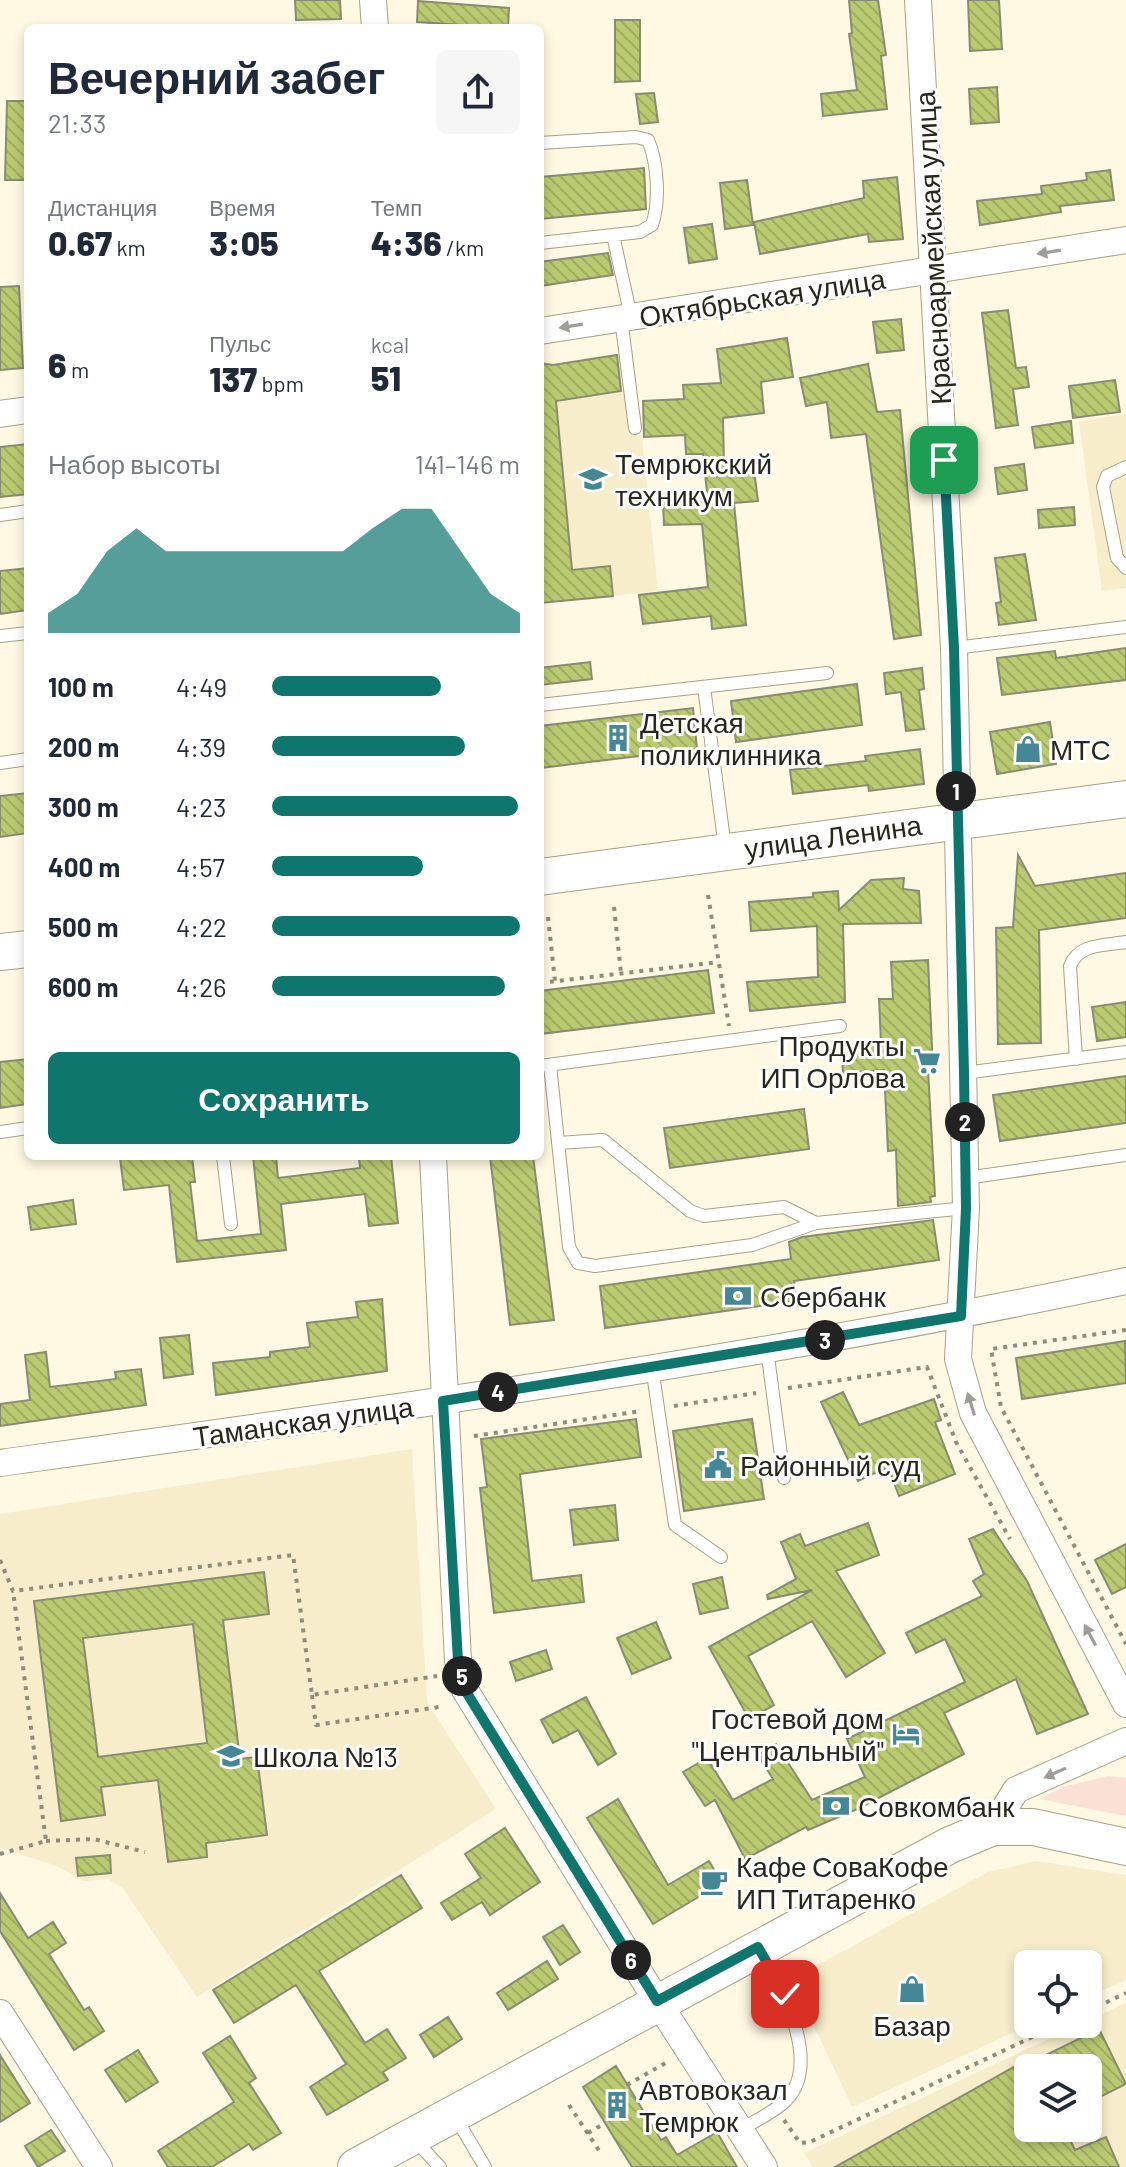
<!DOCTYPE html>
<html lang="ru">
<head>
<meta charset="utf-8">
<style>
  body { margin:0; font-family:Barlow,sans-serif; background:#f6f6f7; color:#1f2937; height:100vh; display:flex; flex-direction:column; font-size:30px; white-space:nowrap }
  * { box-sizing:border-box; margin:0 }
  p { font-size:26px; color:#747a83 }
  .icon { flex:none; width:44px; height:44px; fill:none; stroke:currentColor; stroke-width:2; stroke-linecap:round; stroke-linejoin:round }
  .map { position:relative; flex:1; overflow:hidden }
  .details { position:absolute; left:24px; top:24px; width:520px; height:1136px; display:flex; flex-direction:column; background:#fff; border-radius:12px; box-shadow:0 4px 12px #0003 }
  .details>* { flex:none }
  .buttons { position:absolute; left:1014px; top:1950px; display:grid; gap:16px }
  .buttons a { display:grid; place-items:center; width:88px; height:88px; border-radius:12px; background:#fff; box-shadow:0 4px 12px #0003; font-size:40px }
  .pin { position:absolute; display:grid; place-items:center; width:68px; height:68px; color:#fff; margin:-34px; border-radius:16px; box-shadow:0 4px 12px #0006 }
  .km { position:absolute; width:40px; height:40px; margin:-20px; border-radius:50%; background:#222; color:#fff; font-size:22px; line-height:40px; text-align:center }
  .round { display:grid; place-items:center; flex:none; width:84px; height:84px; border-radius:12px; background:#f6f6f7 }
  .summary { display:flex; align-items:center; justify-content:space-between; height:136px; padding:0 24px }
  h1 { font-size:44px; font-weight:800; line-height:60px }
  .figures { display:grid; grid-template-columns:repeat(3,1fr); gap:12px; height:136px; padding:8px 24px }
  .figures div { display:grid; align-content:center }
  .figures b { font-size:34px; font-weight:800 }
  .figures small { font-size:22px; font-weight:400 }
  .figures p { font-size:22px }
  .chart { height:224px; padding:16px 24px }
  .chart p { display:flex; justify-content:space-between }
  .chart svg { width:100%; height:144px; margin-top:8px; fill:#0f766e; opacity:.7 }
  .primary-button { display:flex; gap:16px; margin-top:auto; padding:16px 24px }
  .primary-button a { flex:1; height:92px; border-radius:12px; background:#0f766e; color:#fff; font-size:32px; font-weight:800; line-height:92px; text-align:center }
  ul { padding:0 24px; list-style:none; font-size:26px }
  li { display:grid; grid-template-columns:128px 96px 1fr; align-items:center; height:60px }
  li i { height:20px; border-radius:10px; background:#0f766e }
  .map>svg:first-child { display:block }
  .built { fill:#f7edca; fill-rule:evenodd }
  .green { fill:#fbe0d5 }
  .building { fill:url(#building-back-hatch); stroke:#878c73; stroke-width:2; fill-rule:evenodd }
  .lines { fill:none; stroke-linecap:round; stroke-linejoin:round }
  .lane-casing { stroke:#a8a187; stroke-width:14 }
  .street-casing { stroke:#a8a187; stroke-width:28 }
  .secondary-casing { stroke:#a8a187; stroke-width:38 }
  .path { stroke:#908b7b; stroke-width:4; stroke-dasharray:4 6; stroke-linecap:butt }
  .lane { stroke:#fff; stroke-width:12 }
  .street { stroke:#fff; stroke-width:26 }
  .secondary { stroke:#fff; stroke-width:36 }
  .oneway { fill:#9f9d99 }
  .route-casing { stroke:#fff; stroke-width:16 }
  .route { stroke:#0f766e; stroke-width:10 }
  .labels { text-anchor:middle; dominant-baseline:central; stroke-width:6; stroke-linejoin:round; paint-order:stroke }
  .street-label { font-size:28px; fill:#29261c; stroke:#fff }
  .poi-label { font-size:28px; fill:#29261c; stroke:#fff; text-anchor:start }
</style>
</head>
<body>
<div class="map">
<svg width="1126" height="2167" viewBox="0 0 1126 2167">
  <defs>
    <pattern id="building-back-hatch" width="6" height="6" patternUnits="userSpaceOnUse" patternTransform="scale(2)"><rect width="6" height="6" fill="#baca71"/><path d="M-1 5l2 2M0 0l6 6M5-1l2 2" fill="none" stroke="#a0ad61"/></pattern>
  </defs>
  <rect width="100%" height="100%" fill="#fff8e2"/>
  <!-- built -->
  <path class="built" d="M633,352l25,239 -118,12v-236z
    M1126,414v174l-24,3 -23,-170z
    M412,1449l15,253 69,107 -299,188 -74,-109 -15,-9 -24,2 -27,-15 -57,-18v-334z
    M1036,1861l90,14v105l-38,17v-33h-60l3,60 -179,83 -60,-128 196,-107z
    M1126,2003v164h-313l-9,-14zM1028,2068h60v60h-60z"/>
  <!-- green -->
  <path class="green" d="M1108,1776l18,2v38l-86,-17 23,-12z"/>
  <!-- building -->
  <path class="building" d="M295,0h45l1,19 -45,1z
    M849,0h29l8,55 -5,1 6,53 -64,7 -2,-22 36,-4 -8,-56 3,-1z
    M968,0h31l3,49 -32,2z
    M418,1l91,7 -1,20 -91,-6z
    M615,20h25v61l-25,1z
    M997,87l2,35 -28,2 -2,-35z
    M654,93l4,29 -18,2 -4,-30z
    M7,101h21v79h-23z
    M644,168l2,41 -106,10v-42z
    M1110,170l4,30 -54,6 1,6 -81,13 -3,-24 65,-7 -1,-8 46,-6 -1,-7z
    M897,177l6,62 -34,3 -1,-8 -108,20 -6,-32 110,-24 -1,-17z
    M747,180l6,45 -28,4 -5,-46z
    M712,224l5,35 -28,4 -5,-35z
    M608,253l5,22 -73,11v-24z
    M19,286l4,82 -23,2v-83z
    M1008,310l8,58 10,-1 3,20 -16,2 5,36 -22,3 -14,-115z
    M901,319l3,31 -27,3 -4,-31z
    M787,338l6,39 -32,5 3,31 -41,5 1,48 29,-4 5,39 -24,2 12,122 -34,4 -1,-13 -68,8 -4,-29 69,-8 -6,-63 -38,1 -1,-23h45l-5,-48h-17l-1,-19 -41,2 -1,-36 41,-2 -1,-14 38,-2 -4,-34z
    M617,355l4,36 -65,10 16,169 38,-4 3,30 -73,7v-240l13,2z
    M868,364l9,48 23,-2 21,225 -27,4 -28,-205 -35,4 -4,-36 -21,4 -6,-28z
    M1115,380l5,32 -47,6 -4,-32z
    M1071,421l2,22 -38,5 -3,-21z
    M28,444v50l-28,3v-50z
    M1024,464l3,26 -29,4 -3,-26z
    M1074,507l1,18 -36,3 -1,-18z
    M1025,554l11,66 -37,5 -3,-22 5,-1 -6,-44z
    M28,568v42l-28,4v-43z
    M1126,648v32l-124,15 -5,-37 58,-7 1,7z
    M590,662l2,17 -52,6v-17z
    M922,668l2,21 -5,1 5,39 -18,2 -5,-39 -15,2 -2,-21z
    M857,684l5,41 -126,17 -5,-41z
    M693,708l4,41 -157,19v-42z
    M1050,722l6,42 -59,10 -7,-42z
    M920,749l4,35 -55,7 -1,-6 -75,9 -3,-24 76,-9 -1,-5z
    M28,793v40l-28,4v-41z
    M1018,855l17,31 91,-13v45l-87,12 2,113 -43,1 -2,-116 17,-1z
    M904,878l-1,11 16,2 2,32 -78,1 2,78 -95,9 -3,-29 71,-5 -1,-51 -66,5 -2,-29 64,-5v-4l25,-2 1,19 32,-30z
    M928,960l5,109h-5l7,127 -5,1 1,5 -33,4 -2,-56 -8,1 -4,-81 -41,3 -2,-28 40,-2 -2,-44h14l-2,-37z
    M708,970l6,43 -174,21v-43z
    M1126,1002v35l-29,4 -5,-34z
    M28,1059v45l-28,4v-46z
    M1126,1076v47l-126,18 -7,-46z
    M804,1109l5,40 -139,19 -6,-40z
    M141,1156h51l3,26h-5l7,59 64,-7 -8,-78h23l2,22 82,-10 -1,-10 32,-2 7,67 -29,3 -4,-32 -84,10 5,46 -109,12 -8,-77 -45,5 -4,-32z
    M490,1156h43l21,164 -44,5z
    M73,1200l3,24 -45,6 -3,-23z
    M933,1220l6,40 -145,21 2,20 -191,27 -5,-42 191,-27 -2,-17 13,-5z
    M382,1299l5,72 -171,24 -3,-32 57,-6v-5l40,-5 -3,-24 51,-6 -2,-15z
    M189,1335l4,39 -29,4 -4,-40z
    M1125,1341l1,42 -104,16 -6,-41z
    M46,1352l4,35 66,-8 -1,-7 26,-3 5,36 -146,21v-22l30,-4 -5,-45z
    M843,1392l16,33 75,-26 7,21 -6,2 20,52 -56,22 -11,-29 -30,14 -37,-79z
    M636,1419l5,38 -121,17 12,107 49,-6 3,27 -90,11 -14,-125 7,-1 -6,-48z
    M752,1419l12,80 -80,12 -11,-80z
    M615,1505l3,35 -44,5 -4,-35z
    M868,1523l11,32 -43,16 49,82 -39,24 -34,-56 -64,35 26,49 -25,14 -40,-72 103,-57 -44,9 -1,-4 29,-16 -15,-37 19,-8 5,12z
    M993,1529l34,52 61,133 -51,20 -21,-55 -72,34 20,41 -109,56 -47,20 -2,-3 -61,32 -30,-59 -10,6 -22,-34 24,-14 26,42 40,-21 -15,-24 18,-11 36,56 53,-23 -18,-38 118,-57 -20,-43 -29,14 -10,-20 76,-37 -9,-15 11,-7 -15,-35z
    M1126,1544v43l-14,7 -17,-34z
    M264,1572l5,42 -46,6 17,139 17,-2 10,78 -61,8 1,14 -39,5 -10,-82 -57,7 4,28 -44,6 -27,-220zM193,1624l14,119 -109,14 -15,-119z
    M722,1577l6,31 -28,6 -7,-30z
    M656,1622l15,36 -39,16 -15,-36z
    M546,1650l6,19 -36,12 -6,-19z
    M586,1697l30,57 -18,11 -20,-35 -25,13 -12,-23z
    M618,1799l50,86 41,-24 13,22 -69,41 -66,-106z
    M505,1828l35,54 -50,33 -8,-13 -30,18 -11,-17 40,-25 -16,-24z
    M110,1855l1,18 -33,3 -2,-18z
    M401,1875l21,33 -103,63 46,72 22,-14 19,29 -23,14 5,8 -61,35 -17,-28 36,-23 -50,-79 -62,38 -21,-33z
    M0,1893l28,45 25,-16 13,21 -17,11 35,56 5,-3 15,24 -30,19 -74,-119z
    M563,1925l17,27 -20,13 -17,-28z
    M547,1961l11,18 -50,31 -11,-17z
    M448,2017l14,22 -28,18 -14,-22z
    M1099,2029l27,55 -38,19v-35h-60v60h36l11,22 31,-13 13,30h-284l193,-108v5z
    M230,2036l26,42 -7,5 32,50 -28,17 -4,-6 -37,23h-44l-10,-16 76,-49 -31,-49z
    M138,2050l20,32 -32,20 -21,-32z
    M0,2055l30,48 -30,19z
    M616,2066l45,74 5,-3 11,18 40,-23 20,35h-105l-49,-80z
    M51,2130l14,21 -27,16 -13,-21z"/>
  <g class="lines">
    <!-- lane casing -->
    <g class="lane-casing">
      <path id="lane" d="M540,143l96,-6 12,3c10,23 12,62 4,85l-12,7 -27,3
        M540,243l73,-8 18,82
        M621,318l14,110
        M1126,467l-19,9 -4,11 14,71 9,10
        M0,515l28,-4
        M0,636l28,-3
        M954,648l172,-21
        M704,687l21,161
        M540,705l287,-32
        M0,763l28,-4
        M1076,1059l-6,-93c9,-23 34,-20 56,-24
        M550,1065l19,182 9,16 17,3 157,-21 64,-22
        M540,1066l300,-40
        M964,1073l162,-21
        M0,1132l28,-4
        M558,1143l45,-3 87,71 14,5 80,-9 32,16 150,-15
        M223,1156l8,68
        M966,1178l160,-23
        M767,1349l17,129
        M652,1367l23,158 46,32
        M456,2118l29,49
        M740,2130c13,-8 30,-16 42,-26 44,-36 -1,-118 -22,-154
        M413,2138l27,29"/>
    </g>
    <!-- street casing -->
    <g class="street-casing">
      <path id="street" d="M373,0l2,28
        M918,0l36,648 12,560 -8,151 15,54 153,291
        M540,331l586,-91
        M0,414l28,-4
        M433,1156l25,505 7,29 192,311 107,166
        M0,1463c377,-52 754,-103 1126,-182
        M993,1827l23,-37 110,-49
        M0,2013l99,154"/>
    </g>
    <!-- secondary casing -->
    <g class="secondary-casing">
      <path id="secondary" d="M540,877l586,-78
        M0,952l28,-3
        M356,2167l594,-322 43,-18h40l93,20"/>
    </g>
    <!-- path -->
    <path class="path" d="M708,895l21,131
      M614,907l7,66
      M548,917l7,64
      M540,983l179,-21
      M1126,1330l-135,19 10,58 125,237
      M788,1388l139,-21 29,75 54,97
      M674,1406l82,-13
      M474,1436l167,-25
      M0,1560l13,31 280,-36 19,140 125,-19
      M312,1695l4,30 123,-18
      M46,1841l48,-2 51,13
      M0,1854l46,-13 -33,-250
      M1088,2011l38,-18
      M627,2085l42,-24
      M569,2105l33,50
      M784,2120l16,23 10,-1 250,-118
      M588,2133l17,-10"/>
    <!-- lane -->
    <use href="#lane" class="lane"/>
    <!-- street -->
    <use href="#street" class="street"/>
    <!-- secondary -->
    <use href="#secondary" class="secondary"/>
  </g>
  <!-- one-way arrows -->
  <defs><path id="oneway-solid" d="M-6-.8H1V-3.2L6.5 0L1 3.2V.8H-6Z" transform="scale(2)"/></defs>
  <g class="oneway">
    <use href="#oneway-solid" transform="translate(1049 252) rotate(171)"/>
    <use href="#oneway-solid" transform="translate(571 326) rotate(171)"/>
    <use href="#oneway-solid" transform="translate(971 1404) rotate(-107)"/>
    <use href="#oneway-solid" transform="translate(1090 1635) rotate(-118)"/>
    <use href="#oneway-solid" transform="translate(1055 1773) rotate(156)"/>
  </g>
  <g class="lines">
    <!-- route casing -->
    <g class="route-casing">
      <path id="route" d="M785,1994l-27,-47 -101,54 -192,-311 -7,-29 -15,-260 518,-85 5,-108 -2,-135 -10,-425 -10,-188"/>
    </g>
    <!-- route -->
    <use href="#route" class="route"/>
  </g>
  <!-- icons -->
  <defs>
    <g id="university-bare" transform="scale(2.16)"><path d="M0-5L7-2L0 1L-7-2ZM-4 1L0 2.5L4 1V4Q0 6-4 4Z" fill="#448797" stroke="#fff" stroke-width="2.5" paint-order="stroke"/></g>
    <g id="building-bare" transform="scale(2.16)"><path d="M-4-6H4V6H1V3H-1V6H-4ZM-2.5-4.3h1.7v1.8h-1.7ZM.8-4.3h1.7v1.8H.8ZM-2.5-1h1.7V.8h-1.7ZM.8-1h1.7V.8H.8Z" fill="#448797" stroke="#fff" stroke-width="2.5" paint-order="stroke"/></g>
    <g id="shop-bare" transform="scale(2.16)"><path d="M-5-2.5h2.3a2.7 3.5 0 0 1 5.4 0H5L5.5 6h-11ZM-1.5-2.5h3a1.5 2.3 0 0 0-3 0Z" fill="#448797" stroke="#fff" stroke-width="2.5" paint-order="stroke"/></g>
    <g id="supermarket-bare" transform="scale(2.16)"><path d="M-6-5.5h2.5l.6 2H6L4.5 2H-2.5L-4.4-4H-6ZM-1.5 3.2a1.3 1.3 0 1 0 .1 0ZM3 3.2a1.3 1.3 0 1 0 .1 0Z" fill="#448797" stroke="#fff" stroke-width="2.5" paint-order="stroke"/></g>
    <g id="bank-bare" transform="scale(2.16)"><path d="M-6-4H6V4H-6ZM0-2.3a2.3 2.3 0 1 0 0 4.6a2.3 2.3 0 1 0 0-4.6Z" fill="#448797" stroke="#fff" stroke-width="2.5" paint-order="stroke"/></g>
    <g id="civic-bare" transform="scale(2.16)"><path d="M-.6-6.5H3V-4.5H.6V-3L4-1V1h2V6H-6V1h2V-1L-.6-3ZM-1.2 2.5V6h2.4V2.5Z" fill="#448797" stroke="#fff" stroke-width="2.5" paint-order="stroke"/></g>
    <g id="hotel-bare" transform="scale(2.16)"><path d="M-6-4.5h1.5V1H6V5H4.5V3h-9V5H-6ZM-4 0a1.8 1.8 0 1 1 3.6 0ZM.5 0V-2.5h3Q6-2.5 6 0Z" fill="#448797" stroke="#fff" stroke-width="2.5" paint-order="stroke"/></g>
    <g id="school-bare" transform="scale(2.16)"><path d="M0-5L7-2L0 1L-7-2ZM-4 1L0 2.5L4 1V4Q0 6-4 4Z" fill="#448797" stroke="#fff" stroke-width="2.5" paint-order="stroke"/></g>
    <g id="cafe-bare" transform="scale(2.16)"><path d="M-5.5-4.5H6V0H3Q3 3.5 0 3.5H-2.5Q-5.5 3.5-5.5 0ZM3-3.2v2h1.7v-2ZM-6 4.5H4V6H-6Z" fill="#448797" stroke="#fff" stroke-width="2.5" paint-order="stroke"/></g>
  </defs>
  <g fill-rule="evenodd">
    <use href="#university-bare" x="593" y="479"/>
    <use href="#building-bare" x="618" y="738"/>
    <use href="#shop-bare" x="1028" y="749"/>
    <use href="#supermarket-bare" x="927" y="1061"/>
    <use href="#bank-bare" x="738" y="1296"/>
    <use href="#civic-bare" x="718" y="1465"/>
    <use href="#hotel-bare" x="906" y="1734"/>
    <use href="#school-bare" x="231" y="1756"/>
    <use href="#bank-bare" x="836" y="1806"/>
    <use href="#cafe-bare" x="714" y="1882"/>
    <use href="#shop-bare" x="912" y="1989"/>
    <use href="#building-bare" x="617" y="2105"/>
  </g>
  <g class="labels">
    <!-- street labels -->
    <g class="street-label">
      <text transform="translate(932 248) rotate(-93)">Красноармейская улица</text>
      <text transform="translate(762 297) rotate(-9)">Октябрьская улица</text>
      <text transform="translate(833 836) rotate(-8)">улица Ленина</text>
      <text transform="translate(303 1421) rotate(-8)">Таманская улица</text>
    </g>
    <!-- poi labels -->
    <g class="poi-label">
      <text x="615" y="463">Темрюкский<tspan x="615" dy="32">техникум</tspan></text>
      <text x="640" y="722">Детская<tspan x="640" dy="32">поликлинника</tspan></text>
      <text x="1050" y="749">МТС</text>
      <text x="905" y="1045" text-anchor="end">Продукты<tspan x="905" dy="32">ИП Орлова</tspan></text>
      <text x="760" y="1296">Сбербанк</text>
      <text x="740" y="1465">Районный суд</text>
      <text x="884" y="1718" text-anchor="end">Гостевой дом<tspan x="884" dy="32">"Центральный"</tspan></text>
      <text x="253" y="1756">Школа №13</text>
      <text x="858" y="1806">Совкомбанк</text>
      <text x="736" y="1866">Кафе СоваКофе<tspan x="736" dy="32">ИП Титаренко</tspan></text>
      <text x="912" y="2025" text-anchor="middle">Базар</text>
      <text x="639" y="2089">Автовокзал<tspan x="639" dy="32">Темрюк</tspan></text>
    </g>
  </g>
</svg>
<div class="buttons">
<a><svg class="icon" aria-label="locate" viewBox="0 0 24 24"><circle cx="12" cy="12" r="6"/><path d="M12 2v4M12 18v4M2 12h4M18 12h4"/></svg></a>
<a><svg class="icon" aria-label="layers" viewBox="0 0 24 24"><path d="M12 4l9 5-9 5-9-5zM3 14l9 5 9-5"/></svg></a>
</div>
<div class="pin" style="left:944px;top:460px;background:#1e9e55"><svg class="icon" aria-label="arrive" viewBox="0 0 24 24"><path d="M6 21V4h12l-3 4 3 4H6"/></svg></div>
<div class="pin" style="left:785px;top:1994px;background:#d93025"><svg class="icon" aria-label="check" viewBox="0 0 24 24"><path d="M5 12l5 5 9-10"/></svg></div>
<b class="km" style="left:956px;top:791px">1</b>
<b class="km" style="left:965px;top:1122px">2</b>
<b class="km" style="left:825px;top:1340px">3</b>
<b class="km" style="left:498px;top:1392px">4</b>
<b class="km" style="left:462px;top:1676px">5</b>
<b class="km" style="left:631px;top:1960px">6</b>
<section class="details">
<div class="summary"><div><h1>Вечерний забег</h1><p>21:33</p></div><a class="round"><svg class="icon" aria-label="share" viewBox="0 0 24 24"><path d="M12 15V3M7 8l5-5 5 5M5 13v7h14v-7"/></svg></a></div>
<div class="figures">
<div><p>Дистанция</p><b>0.67<small> km</small></b></div>
<div><p>Время</p><b>3:05</b></div>
<div><p>Темп</p><b>4:36<small> /km</small></b></div>
</div>
<div class="figures">
<div><b>6<small> m</small></b></div>
<div><p>Пульс</p><b>137<small> bpm</small></b></div>
<div><p>kcal</p><b>51</b></div>
</div>
<div class="chart"><p><span>Набор высоты</span>141–146 m</p>
<svg viewBox="0 0 160 44" preserveAspectRatio="none"><path d="M0 44V38L10 32L20 19L30 12L40 19L50 19L60 19L70 19L80 19L90 19L100 19L110 12L120 6L130 6L140 19L150 32L160 38V44z"/></svg>
</div>
<ul>
<li><b>100 m</b>4:49<i style="width:68%"></i></li>
<li><b>200 m</b>4:39<i style="width:78%"></i></li>
<li><b>300 m</b>4:23<i style="width:99%"></i></li>
<li><b>400 m</b>4:57<i style="width:61%"></i></li>
<li><b>500 m</b>4:22<i style="width:100%"></i></li>
<li><b>600 m</b>4:26<i style="width:94%"></i></li>
</ul>
<div class="primary-button"><a>Сохранить</a></div>
</section>
</div>
</body>
</html>
